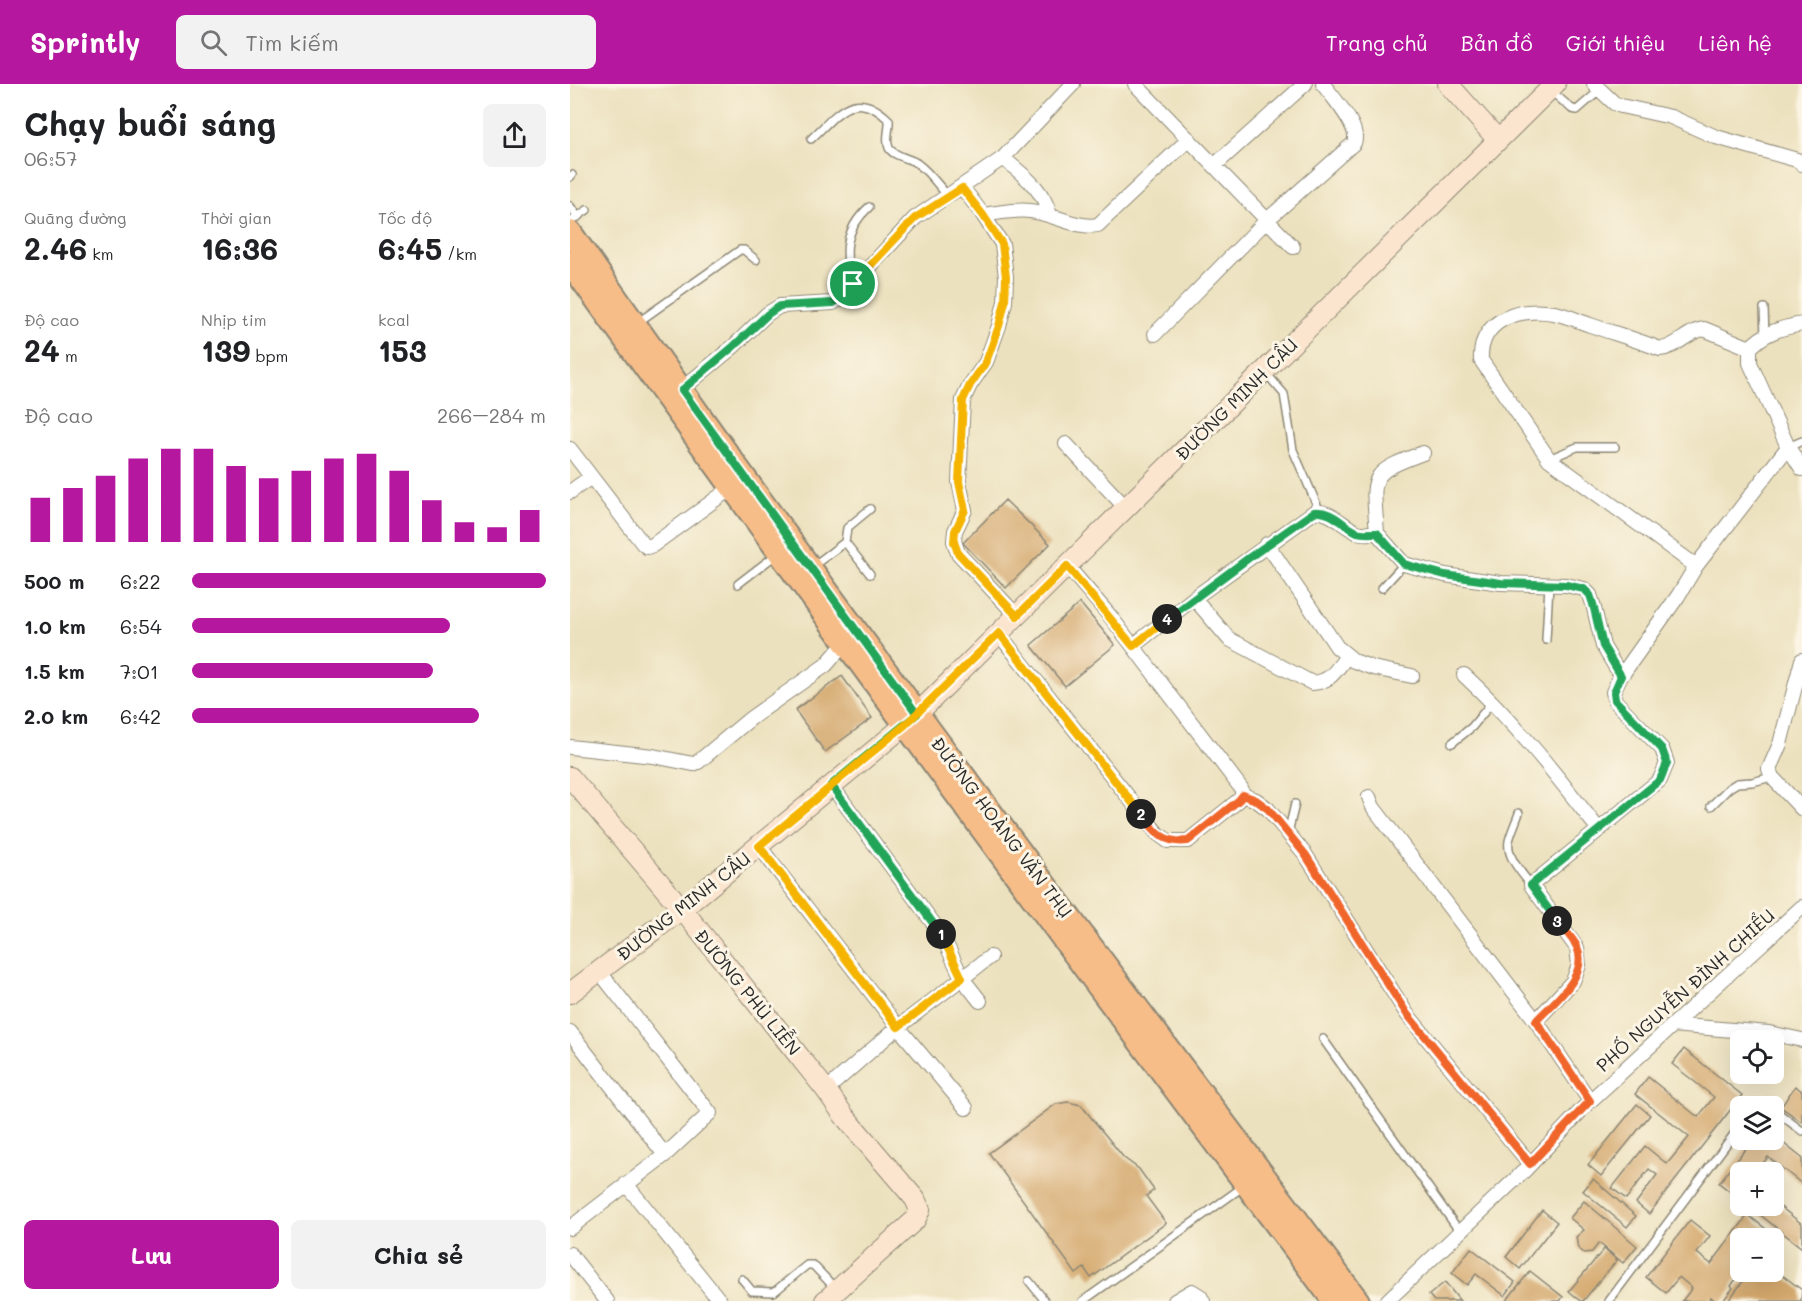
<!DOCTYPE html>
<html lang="vi">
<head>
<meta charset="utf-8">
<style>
  body { margin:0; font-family:Mali,sans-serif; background:#f2f2f2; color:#202124; height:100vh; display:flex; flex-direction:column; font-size:22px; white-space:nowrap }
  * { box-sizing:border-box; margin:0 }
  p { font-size:20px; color:#757577 }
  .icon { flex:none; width:33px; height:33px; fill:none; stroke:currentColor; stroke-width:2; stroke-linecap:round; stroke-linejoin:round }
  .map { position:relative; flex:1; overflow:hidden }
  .details { display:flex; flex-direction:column; background:#fff; width:570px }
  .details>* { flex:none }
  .fabs { position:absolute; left:1160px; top:946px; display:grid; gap:12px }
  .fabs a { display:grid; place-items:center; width:54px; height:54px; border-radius:9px; background:#fff; box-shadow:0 6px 24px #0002; font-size:30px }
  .pin { position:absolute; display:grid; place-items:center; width:51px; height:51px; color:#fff; margin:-26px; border:3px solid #fff; border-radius:50%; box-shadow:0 2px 6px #0007 }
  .km { position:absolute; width:30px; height:30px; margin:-15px; border-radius:50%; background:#222; color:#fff; font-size:16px; line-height:30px; text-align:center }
  .round { display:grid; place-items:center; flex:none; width:63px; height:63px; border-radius:9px; background:#f2f2f2 }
  .headline { display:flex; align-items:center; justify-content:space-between; height:102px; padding:0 24px }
  h1 { font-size:33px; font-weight:700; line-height:45px }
  .stats { display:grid; grid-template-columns:repeat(3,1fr); gap:9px; height:102px; padding:6px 24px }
  .stats div { display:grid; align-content:center }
  .stats b { font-size:30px; font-weight:700 }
  .stats small { font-size:16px; font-weight:400 }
  .stats p { font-size:16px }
  .chart { height:168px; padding:12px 24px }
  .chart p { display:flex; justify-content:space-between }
  .chart svg { width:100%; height:108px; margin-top:6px; stroke:#b5179e; stroke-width:6 }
  .button { display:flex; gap:12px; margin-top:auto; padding:12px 24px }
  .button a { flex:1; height:69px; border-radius:9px; background:#b5179e; color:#fff; font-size:24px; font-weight:700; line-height:69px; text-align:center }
  .button a+a { background:#f2f2f2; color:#202124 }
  ul { padding:0 24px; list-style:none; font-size:20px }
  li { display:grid; grid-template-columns:96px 72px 1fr; align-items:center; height:45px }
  li i { height:15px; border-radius:8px; background:#b5179e }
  header { display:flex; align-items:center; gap:36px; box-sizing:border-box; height:84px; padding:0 30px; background:#b5179e; color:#fff }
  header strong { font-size:28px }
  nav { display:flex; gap:33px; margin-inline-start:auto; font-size:21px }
  .search { width:420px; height:54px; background:#f2f2f2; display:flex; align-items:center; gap:15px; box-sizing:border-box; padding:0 21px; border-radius:9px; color:#757577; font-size:22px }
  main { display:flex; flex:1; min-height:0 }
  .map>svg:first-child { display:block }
  .building { fill:#d4a86d }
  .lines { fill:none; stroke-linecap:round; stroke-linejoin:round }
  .lane-casing { stroke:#8c8674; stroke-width:10 }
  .street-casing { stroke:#8c8674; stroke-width:16 }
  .secondary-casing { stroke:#8c8674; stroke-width:22 }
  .primary-casing { stroke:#8c8674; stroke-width:26 }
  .lane { stroke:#fff; stroke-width:7 }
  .street { stroke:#fff; stroke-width:14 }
  .secondary { stroke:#fce5cf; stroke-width:20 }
  .primary { stroke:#f7bd88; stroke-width:22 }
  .split-1-casing { stroke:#fff; stroke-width:12 }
  .split-2-casing { stroke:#fff; stroke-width:12 }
  .split-3-casing { stroke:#fff; stroke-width:12 }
  .split-4-casing { stroke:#fff; stroke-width:12 }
  .split-5-casing { stroke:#fff; stroke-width:12 }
  .split-1 { stroke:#22a559; stroke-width:8 }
  .split-2 { stroke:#f5b400; stroke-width:8 }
  .split-3 { stroke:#f0652b; stroke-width:8 }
  .split-4 { stroke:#22a559; stroke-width:8 }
  .split-5 { stroke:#f5b400; stroke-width:8 }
  .labels { text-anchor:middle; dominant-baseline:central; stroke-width:6; stroke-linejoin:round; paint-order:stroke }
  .street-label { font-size:18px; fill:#2b2b2b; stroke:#fcf5e5 }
</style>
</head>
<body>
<header>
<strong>Sprintly</strong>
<div class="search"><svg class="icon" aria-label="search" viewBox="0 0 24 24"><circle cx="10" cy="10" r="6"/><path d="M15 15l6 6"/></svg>Tìm kiếm</div>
<nav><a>Trang chủ</a><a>Bản đồ</a><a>Giới thiệu</a><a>Liên hệ</a></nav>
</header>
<main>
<section class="details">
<div class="headline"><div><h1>Chạy buổi sáng</h1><p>06:57</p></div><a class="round"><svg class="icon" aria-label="share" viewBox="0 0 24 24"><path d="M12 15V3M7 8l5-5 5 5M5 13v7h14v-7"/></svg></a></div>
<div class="stats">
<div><p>Quãng đường</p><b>2.46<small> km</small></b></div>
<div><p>Thời gian</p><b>16:36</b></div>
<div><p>Tốc độ</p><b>6:45<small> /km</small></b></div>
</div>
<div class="stats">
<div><p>Độ cao</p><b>24<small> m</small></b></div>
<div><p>Nhịp tim</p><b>139<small> bpm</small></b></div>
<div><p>kcal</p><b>153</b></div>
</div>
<div class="chart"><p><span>Độ cao</span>266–284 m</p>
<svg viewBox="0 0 160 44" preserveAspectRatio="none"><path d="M5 44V26M15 44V22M25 44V17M35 44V10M45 44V6M55 44V6M65 44V13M75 44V18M85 44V15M95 44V10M105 44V8M115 44V15M125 44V27M135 44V36M145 44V38M155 44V31"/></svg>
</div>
<ul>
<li><b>500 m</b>6:22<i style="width:100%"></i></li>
<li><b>1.0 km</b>6:54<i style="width:73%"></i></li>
<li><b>1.5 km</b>7:01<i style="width:68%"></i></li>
<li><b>2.0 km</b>6:42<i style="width:81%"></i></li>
</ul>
<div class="button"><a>Lưu</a><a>Chia sẻ</a></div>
</section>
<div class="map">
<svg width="1232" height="1217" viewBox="0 0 1232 1217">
  <rect width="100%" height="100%" fill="#fcf5e5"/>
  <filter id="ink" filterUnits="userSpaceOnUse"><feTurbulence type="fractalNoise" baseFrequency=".0167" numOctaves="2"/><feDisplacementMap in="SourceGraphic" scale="12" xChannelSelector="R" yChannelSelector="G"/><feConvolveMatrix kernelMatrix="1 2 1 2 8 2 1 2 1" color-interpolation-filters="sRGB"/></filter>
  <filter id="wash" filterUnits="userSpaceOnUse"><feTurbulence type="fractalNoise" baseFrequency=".008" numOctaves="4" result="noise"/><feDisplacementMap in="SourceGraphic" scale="24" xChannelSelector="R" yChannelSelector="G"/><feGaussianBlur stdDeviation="1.35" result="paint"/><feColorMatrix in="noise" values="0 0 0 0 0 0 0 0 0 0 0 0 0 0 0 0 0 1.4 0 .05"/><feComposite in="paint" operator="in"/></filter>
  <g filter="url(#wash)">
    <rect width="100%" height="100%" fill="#ece1be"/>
    <g id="blocks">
      <!-- building -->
      <path class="building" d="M435,416l45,44 -44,44 -43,-45z
        M510,519l35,42 -50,41 -34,-41z
        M272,592l30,42 -47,34 -30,-42z
        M1114,965l58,46 -93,119 -13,-11 21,-28 -8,-6 -23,30 -14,-11 33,-42 22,18 22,-27 -54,-43 13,-17 50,40 16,-20 -42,-33z
        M1225,1002l7,5v31l-21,-15z
        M498,1018l13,3 43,53 15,11 15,21 -8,6 20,27 -75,55 -7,-10 -8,6 -87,-121 67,-49z
        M1067,1020l13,11 -49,61 -13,-11z
        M1203,1051l29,23v26l-34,-27 -13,16h-15v26l-21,-16 33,-43h21z
        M1023,1095l43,37 -9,11 -44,-36z
        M1014,1117l53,45 -14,17 -24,-20 -7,9 -8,1 -6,-5 -2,-11 8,-7 -14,-12z
        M1203,1117l29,23v24l-53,-42h24z
        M972,1126l15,12 -37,47 -14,-12z
        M1178,1131l27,21 -2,3h-33l1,33 -10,14 2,2 -10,13h-8l-4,-4 -3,4h-26l10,-13 -13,-11 -13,16 -20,-16 44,-57 20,16 -13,17 14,11z
        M901,1164l44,34 -10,14 -29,-22 -9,11 -15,-12z
        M1034,1165l13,11 -34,41h-2l-12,-10z
        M1203,1184l29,22 -1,11h-73l22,-29h23z
        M960,1187l33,26 -3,4h-54z
        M875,1198l15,19h-26l-5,-6z"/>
    </g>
  </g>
  <g filter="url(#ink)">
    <use href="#blocks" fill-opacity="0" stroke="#8c8674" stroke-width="1.5"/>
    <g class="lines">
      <!-- lane casing -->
      <g class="lane-casing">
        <path id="lane" d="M981,7l21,18 5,1 23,-20
          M241,55c26,-24 43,-53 78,-19 1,9 -4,19 0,28 5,9 22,10 29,16 11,8 20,21 30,32
          M0,93l2,-2
          M0,122l8,11
          M0,138l17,-12
          M283,200c-10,-31 -9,-54 16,-77
          M1194,224l1,28
          M67,239l103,-73h4l12,10
          M695,288l19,22 9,56 27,62
          M1218,363l14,-6
          M979,375l28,-12h38
          M275,458l25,32
          M243,482l32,-24 2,-14 23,-19
          M168,500l39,-30
          M812,504l22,-24
          M976,556l3,-55
          M882,659l20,-16 21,-26
          M1141,722l18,-18 8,-5 15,-1 20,-5
          M949,729c-3,9 -8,19 -10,28 -3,16 13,32 22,44
          M718,749l7,-29
          M753,955l137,193
          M1184,1023l10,-3 5,3
          M1203,1025l29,22
          M172,1195l10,12 22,1 33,-27h6l22,23
          M459,1197l16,20
          M513,1217l161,-115
          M1039,1217l131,-175"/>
      </g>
      <!-- street casing -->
      <g class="street-casing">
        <path id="street" d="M565,0l158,163
          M1024,0l20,19 7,3 50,11 45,20 81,23 5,4
          M433,74c21,18 39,29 47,57
          M645,81l90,-81
          M392,103l21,28 19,29 4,33 -1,25 -6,24 -13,36 -16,23 -7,15 -4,82 6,28 -10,21 -1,10 4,12 59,63
          M413,131c15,-2 32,-6 47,-4 22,2 46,18 68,14l91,-86
          M1232,240c-21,4 -37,8 -52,24v15l38,84 14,22
          M585,250l112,-114 87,-77c7,-16 -22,-46 -31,-59
          M112,305l52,-43 33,-32 13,-8 53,-3 8,-5 74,-80 88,-60 70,-74
          M496,360l60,64
          M0,365l73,95 4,3 6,-2 78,-57
          M0,408l21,-15
          M807,449l27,31 41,11 56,8 65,2 18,4 6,6 3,9 10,42 18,30
          M697,460l70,103 17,14 19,7 39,8
          M1126,482l-147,-107 -68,-99c-2,-41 39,-53 73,-47 12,2 24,8 36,12 23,8 47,15 70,24 17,-1 27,-18 44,-20l46,19
          M624,514l35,41 83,44c19,-1 24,-13 35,-27
          M429,550l158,199 11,8h20l51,-41 4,-5 -2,-7 -131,-172 -43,-50
          M563,562l61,-48 120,-86c18,-2 28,14 43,20 6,2 14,1 20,1 -4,-57 -11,-59 46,-80
          M1232,576l-22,84 -11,25 3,8 30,32
          M894,591c51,47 93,101 135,155
          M0,663l83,9 40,8 5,-2 53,-44 75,-53 19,-22
          M261,701l111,150 20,43 18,23
          M673,711l13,5 12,9 37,45 102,160 123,150
          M799,713l4,10 163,214 54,80
          M189,762l139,181 68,81
          M966,937l37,-40 6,-16 -2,-17 -46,-63 129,-105 7,-17 -5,-14 -47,-48 -2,-9 6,-13 59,-83 18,-30 92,-119
          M1102,941l97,8 33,7
          M0,948l95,123
          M256,1006l72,-63 92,-70
          M56,1100l94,117
          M0,1144l95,-73 45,-42 -111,-142
          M0,1170l37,47
          M605,1217l17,-10 8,5 3,5
          M817,1217l138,-131 65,-69 212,-194"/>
      </g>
      <!-- secondary casing -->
      <g class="secondary-casing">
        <path id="secondary" d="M878,0l50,56
          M347,630l638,-630
          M0,693l112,132 144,181 19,27 70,82 5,11 -5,10 -90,81
          M0,909l112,-84 223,-184"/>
      </g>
      <!-- primary casing -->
      <g class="primary-casing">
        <path id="primary" d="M0,148c253,363 522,715 788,1069
          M0,179c251,349 505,695 764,1038"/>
      </g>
      <!-- lane -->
      <use href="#lane" class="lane"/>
      <!-- street -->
      <use href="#street" class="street"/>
      <!-- secondary -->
      <use href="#secondary" class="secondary"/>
      <!-- primary -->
      <use href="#primary" class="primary"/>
    </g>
  </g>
  <g class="lines" filter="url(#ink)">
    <!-- split-1 casing -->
    <g class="split-1-casing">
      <path id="split-1" d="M283,200l-12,14 -8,5 -53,3 -12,8 -34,32 -52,44 235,324 -86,71 110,149"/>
    </g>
    <!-- split-2 casing -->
    <g class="split-2-casing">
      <path id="split-2" d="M371,850l21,44 -64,49 -139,-181 146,-121 94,-92 142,181"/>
    </g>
    <!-- split-3 casing -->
    <g class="split-3-casing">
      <path id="split-3" d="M571,730c15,18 22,30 47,27l51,-41 4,-5 13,5 12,9 37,45 102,160 123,150 60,-63 -54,-80c16,-18 54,-45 41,-74 -4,-9 -14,-18 -20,-26"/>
    </g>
    <!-- split-4 casing -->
    <g class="split-4-casing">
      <path id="split-4" d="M597,535l83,-62 64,-45c18,-2 28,13 43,20 6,2 14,1 20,1l27,31 41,11 56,8 65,2 18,4 6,6 3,9 10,42 18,30 -7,16 1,8 47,49 5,14 -7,17 -129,105 26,36"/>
    </g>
    <!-- split-5 casing -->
    <g class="split-5-casing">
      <path id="split-5" d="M283,200l62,-66 47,-30 21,27 19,29 4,33 -1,25 -6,24 -13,36 -16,23 -7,15 -4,82 6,28 -10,21 -1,11 4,11 59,63 50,-50 66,80 34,-27"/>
    </g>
    <!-- split-1 -->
    <use href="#split-1" class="split-1"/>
    <!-- split-2 -->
    <use href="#split-2" class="split-2"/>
    <!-- split-3 -->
    <use href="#split-3" class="split-3"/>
    <!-- split-4 -->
    <use href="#split-4" class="split-4"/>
    <!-- split-5 -->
    <use href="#split-5" class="split-5"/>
  </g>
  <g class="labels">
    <!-- street labels -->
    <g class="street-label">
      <text transform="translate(666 315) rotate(-45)">ĐƯỜNG MINH CẦU</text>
      <text transform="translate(432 743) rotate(53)">ĐƯỜNG HOÀNG VĂN THỤ</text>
      <text transform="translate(113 822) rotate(-38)">ĐƯỜNG MINH CẦU</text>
      <text transform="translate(1115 906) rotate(-42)">PHỐ NGUYỄN ĐÌNH CHIỂU</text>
      <text transform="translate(178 908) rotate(51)">ĐƯỜNG PHÙ LIỄN</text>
    </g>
  </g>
</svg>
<div class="fabs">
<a><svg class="icon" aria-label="locate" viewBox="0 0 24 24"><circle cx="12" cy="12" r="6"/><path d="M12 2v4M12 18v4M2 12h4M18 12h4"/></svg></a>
<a><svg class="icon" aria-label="layers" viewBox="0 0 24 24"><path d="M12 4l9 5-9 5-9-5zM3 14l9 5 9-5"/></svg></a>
<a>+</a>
<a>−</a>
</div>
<div class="pin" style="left:283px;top:200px;background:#1e9e55"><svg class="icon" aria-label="arrive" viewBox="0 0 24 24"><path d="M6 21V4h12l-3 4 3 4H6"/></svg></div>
<b class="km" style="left:371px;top:850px">1</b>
<b class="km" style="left:571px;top:730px">2</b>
<b class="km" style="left:987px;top:837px">3</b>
<b class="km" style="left:597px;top:535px">4</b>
</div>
</main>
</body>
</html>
